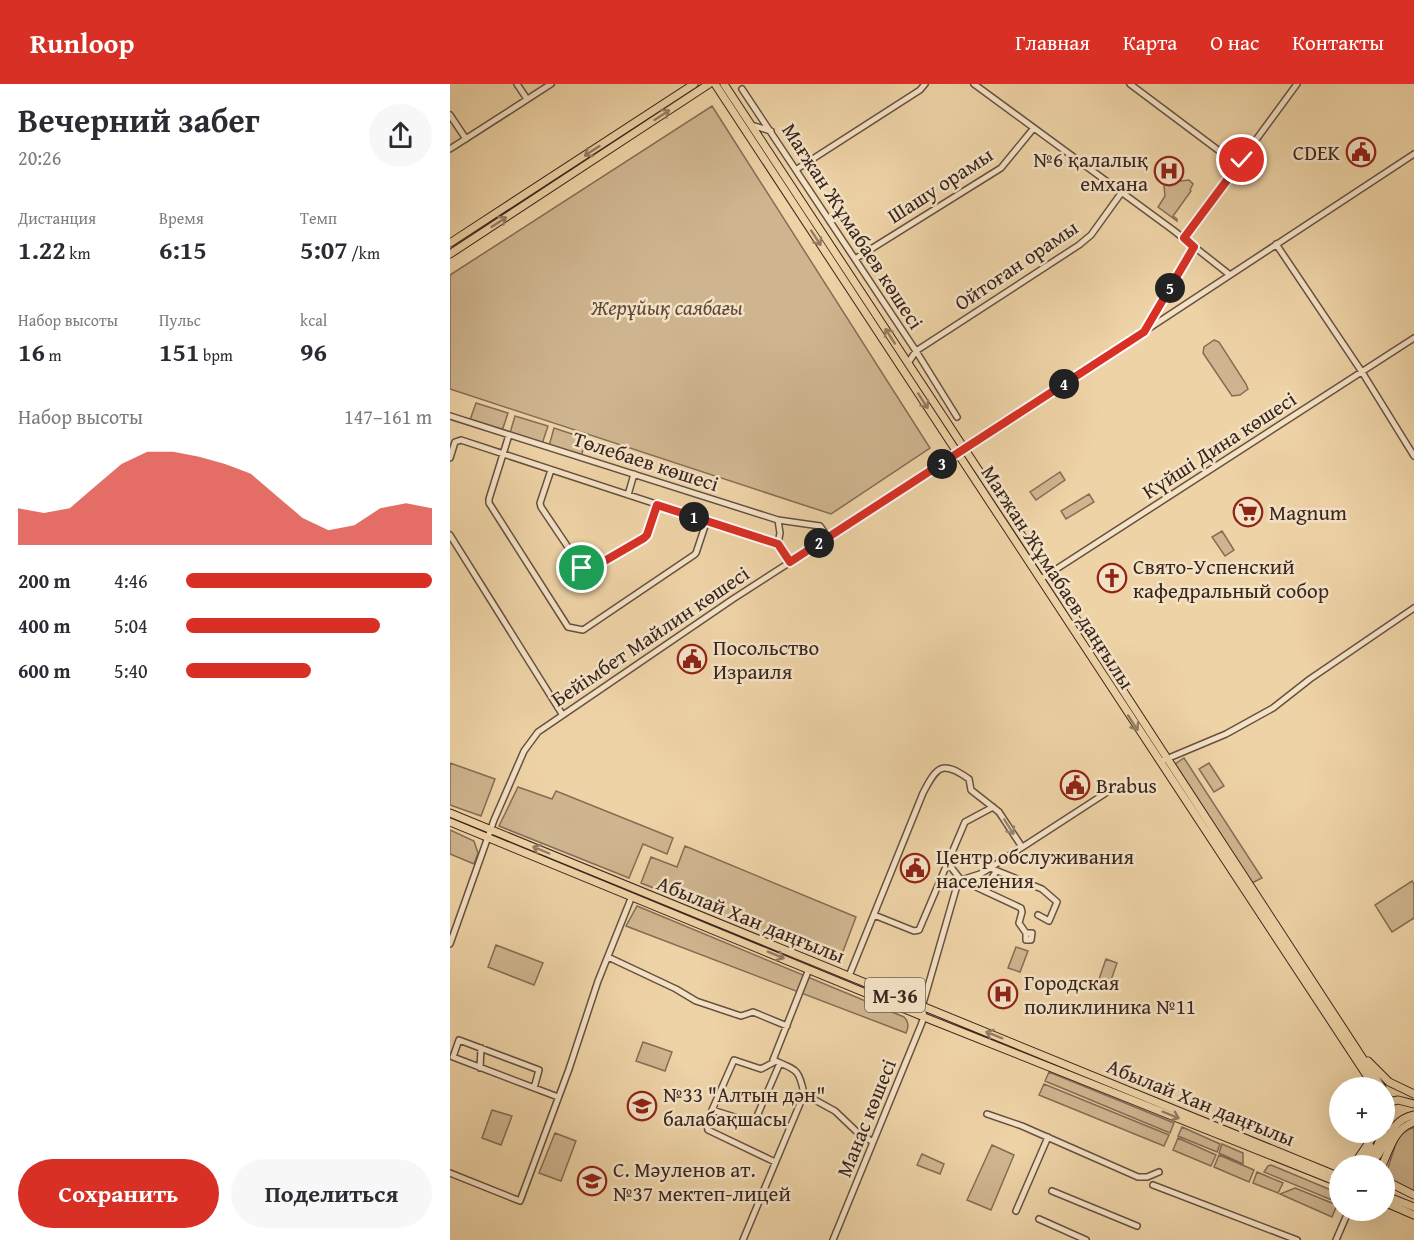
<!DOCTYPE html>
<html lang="ru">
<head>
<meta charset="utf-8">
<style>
  body { margin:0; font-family:"Gentium Book Plus",serif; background:#f7f7f7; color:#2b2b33; height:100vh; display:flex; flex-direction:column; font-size:22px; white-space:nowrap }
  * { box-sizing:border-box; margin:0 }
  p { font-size:20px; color:#7c7c81 }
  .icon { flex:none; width:33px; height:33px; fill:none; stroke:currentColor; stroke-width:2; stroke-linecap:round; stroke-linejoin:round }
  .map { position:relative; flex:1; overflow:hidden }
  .sheet { display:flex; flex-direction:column; background:#fff; width:450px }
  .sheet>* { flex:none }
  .controls { position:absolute; left:879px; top:993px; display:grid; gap:12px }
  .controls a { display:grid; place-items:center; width:66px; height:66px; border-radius:50%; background:#fff; box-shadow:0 6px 24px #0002; font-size:30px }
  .pin { position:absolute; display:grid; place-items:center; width:51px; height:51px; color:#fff; margin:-26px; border:3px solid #fff; border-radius:50%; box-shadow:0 2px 6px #0007 }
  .km { position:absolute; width:30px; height:30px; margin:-15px; border-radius:50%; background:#222; color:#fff; font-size:16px; line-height:30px; text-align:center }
  .round { display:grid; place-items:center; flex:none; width:63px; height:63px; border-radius:32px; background:#f7f7f7 }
  .headline { display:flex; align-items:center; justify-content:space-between; height:102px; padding:0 18px }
  h1 { font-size:33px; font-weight:600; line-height:45px }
  .metrics { display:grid; grid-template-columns:repeat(3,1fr); gap:9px; height:102px; padding:6px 18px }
  .metrics div { display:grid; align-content:center }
  .metrics b { font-size:26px; font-weight:600 }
  .metrics small { font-size:16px; font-weight:400 }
  .metrics p { font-size:16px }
  .chart { height:168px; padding:12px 18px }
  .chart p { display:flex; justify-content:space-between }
  .chart svg { width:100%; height:108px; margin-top:6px; fill:#d93025; opacity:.7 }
  .cta { display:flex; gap:12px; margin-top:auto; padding:12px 18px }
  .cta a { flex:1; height:69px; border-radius:36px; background:#d93025; color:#fff; font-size:24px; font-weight:600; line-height:69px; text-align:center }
  .cta a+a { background:#f7f7f7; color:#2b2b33 }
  ul { padding:0 18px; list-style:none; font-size:20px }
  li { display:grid; grid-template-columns:96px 72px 1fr; align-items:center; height:45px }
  li i { height:15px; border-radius:8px; background:#d93025 }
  header { display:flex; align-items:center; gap:36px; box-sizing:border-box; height:84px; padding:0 30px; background:#d93025; color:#fff }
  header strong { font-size:28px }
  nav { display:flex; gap:33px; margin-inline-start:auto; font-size:21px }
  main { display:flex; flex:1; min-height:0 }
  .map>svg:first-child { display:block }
  .green { fill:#cfb58f; stroke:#846d57; stroke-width:1.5 }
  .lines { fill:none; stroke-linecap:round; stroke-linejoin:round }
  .minor-casing { stroke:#665041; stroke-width:8 }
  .major-casing { stroke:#38251f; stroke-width:9 }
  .minor { stroke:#f4e2c5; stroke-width:5 }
  .major { stroke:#eed3a6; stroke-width:7 }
  .oneway { stroke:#937c62 }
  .oneway2 { stroke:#968472 }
  .route-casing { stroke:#fff; stroke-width:12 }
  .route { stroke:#d93025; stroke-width:8 }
  .labels { text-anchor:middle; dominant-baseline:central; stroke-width:5; stroke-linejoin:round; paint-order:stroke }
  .shield { fill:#f4e2c5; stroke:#705e51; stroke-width:1.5 }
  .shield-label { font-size:20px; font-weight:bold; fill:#38251f }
  .poi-label { font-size:21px; fill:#38251f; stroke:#f4e2c5; text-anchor:start }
  .street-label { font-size:21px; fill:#38251f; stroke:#f4e2c5 }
  .park-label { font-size:21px; font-style:italic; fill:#5e493b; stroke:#f4e2c5 }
</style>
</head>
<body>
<header>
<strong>Runloop</strong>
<nav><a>Главная</a><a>Карта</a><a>О нас</a><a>Контакты</a></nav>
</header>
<main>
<section class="sheet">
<div class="headline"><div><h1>Вечерний забег</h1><p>20:26</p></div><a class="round"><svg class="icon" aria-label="share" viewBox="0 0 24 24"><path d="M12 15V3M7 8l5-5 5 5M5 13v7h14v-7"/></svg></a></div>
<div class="metrics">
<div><p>Дистанция</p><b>1.22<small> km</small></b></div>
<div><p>Время</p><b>6:15</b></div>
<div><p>Темп</p><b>5:07<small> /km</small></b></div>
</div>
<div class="metrics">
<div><p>Набор высоты</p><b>16<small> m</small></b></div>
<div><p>Пульс</p><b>151<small> bpm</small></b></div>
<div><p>kcal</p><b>96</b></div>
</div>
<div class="chart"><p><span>Набор высоты</span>147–161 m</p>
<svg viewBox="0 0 160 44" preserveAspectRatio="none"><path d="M0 44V29L10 31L20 29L30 20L40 11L50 6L60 6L70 8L80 11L90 15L100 24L110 33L120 38L130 36L140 29L150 27L160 29V44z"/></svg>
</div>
<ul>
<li><b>200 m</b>4:46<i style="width:100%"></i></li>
<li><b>400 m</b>5:04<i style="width:79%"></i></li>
<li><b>600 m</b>5:40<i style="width:51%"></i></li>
</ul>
<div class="cta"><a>Сохранить</a><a>Поделиться</a></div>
</section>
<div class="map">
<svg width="964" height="1156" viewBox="0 0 964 1156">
  <rect width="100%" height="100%" fill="#eed3a6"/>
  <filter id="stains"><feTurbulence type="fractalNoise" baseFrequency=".00333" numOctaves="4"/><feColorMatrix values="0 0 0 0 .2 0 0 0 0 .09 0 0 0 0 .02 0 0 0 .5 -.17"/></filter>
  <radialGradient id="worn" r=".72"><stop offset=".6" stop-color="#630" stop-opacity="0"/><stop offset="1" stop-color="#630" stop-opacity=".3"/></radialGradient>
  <!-- green -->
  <path class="green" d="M262,22l218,342 -99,66 -381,-125v-114z
    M723,95l8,2 8,-1 4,4 -3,6 1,1 -18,25 4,3v2l-19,-14 7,-11 -1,-10z
    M764,256l5,2 27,42 2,5 -8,6 -8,1 -29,-43 1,-6z
    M26,319l32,10 -6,18 -32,-11z
    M65,332l33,10 -6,18 -32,-11z
    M104,344l33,11 -6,17 -32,-10z
    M610,388l5,8 -29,20 -6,-8z
    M639,410l5,8 -28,17 -5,-8z
    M772,447l12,19 -9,6 -13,-19z
    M734,674l78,120 -10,5 -77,-119z
    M0,679l45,16 -14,37 -31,-11z
    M759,679l15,23 -10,6 -15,-23z
    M68,703l34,12 4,-8 117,47 -6,16 -24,-10 -14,34 -130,-52z
    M0,746l24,11 4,12 -4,11 -24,-10z
    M235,762l171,71 -17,45 -198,-79 10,-26 26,10z
    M962,797l2,3v34l-22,14 -17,-27z
    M187,822l267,111c5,5 5,10 2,16l-280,-107z
    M46,861l47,18 -9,22 -46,-18z
    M566,863l12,4 -8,21 -12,-4z
    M656,875l11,4 -7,20 -11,-4z
    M193,958l29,10 -7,19 -29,-10z
    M599,988l125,51 -4,10 -125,-52z
    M594,1000l125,51 -5,11 -125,-51z
    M42,1026l20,6 -11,29 -19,-7z
    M732,1043l38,17 -3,8 -39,-16z
    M964,1043v64l-26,-13 -1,-7 12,-37z
    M105,1049l21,8 -15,40 -22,-8z
    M728,1054l38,17 -5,11 -38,-16z
    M772,1060l21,9v11l-24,-11z
    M542,1061l22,10 -23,55 -24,-10z
    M472,1070l22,10 -4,10 -23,-9z
    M769,1071l35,15 -5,12 -35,-15z
    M821,1081l65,27 3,11 -75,-31 4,-6z
    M807,1088l26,11 -5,10 -25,-10z
    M845,1104l42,17 -5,12 -52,-23z"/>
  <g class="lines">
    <!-- minor casing -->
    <g class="minor-casing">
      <path id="minor" d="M67,0l10,15
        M524,0l199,146 57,45
        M680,0l108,81
        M292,5l174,262 41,66
        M0,31l16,24
        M301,41l20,6
        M0,65l101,-65
        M347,85l123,-79 5,-6
        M734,154l113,-154
        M826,160l86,128 52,84
        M405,175l146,-91 32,-39
        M696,244l48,-81
        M458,279l8,-12 163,-106 12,-10 31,-43
        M0,332l328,104 42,6 8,11
        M59,351l-20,64v4l79,124 15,3 111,-75 2,-2 11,-33
        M514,366l450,-296
        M0,374l5,-16 6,-2 317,104 12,18
        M101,386l-11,33 1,4 41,61 7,2 55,-31 3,-4 10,-30
        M178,411l6,-21
        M328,436l2,13 -2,11
        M0,451l112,179
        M591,495l373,-241
        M714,676l62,-26 47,-26 37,-29 104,-71
        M497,778l14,18 60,28 1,4 -3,11 7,10h6l-1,7h-5v-7
        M540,784l52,21 15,13 -8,19 -11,-6
        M533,806l13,-18
        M424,831l40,16 5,-1 46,-108 28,-15
        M0,860l44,-124 30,-69 14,-19 195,-133 225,-145
        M158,873l68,32 20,12 45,15 12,-4 34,14
        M399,892l74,-183c14,-27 19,-33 46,-14l2,11 28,22 23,35
        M326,977l-15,8 -27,-9 -22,50 42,13 26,-60
        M30,984l1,-20
        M84,1004l5,-18 -80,-30 -6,17 105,40
        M354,1010c-5,-26 -8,-24 -31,-34l36,-91
        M354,1010l31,17 22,21 16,10
        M262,1026l-5,16 1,4 67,32
        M537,1030l35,12 116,51h9l12,-5
        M0,1089l70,28 49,-132 29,-88 34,-85
        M703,1101l144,55
        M602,1107l85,35
        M566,1127l32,-74
        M589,1135l47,21
        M293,1156l61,-146
        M383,1156l88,-215 3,-8 -2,-10 34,-118 5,-9 19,-6 10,-6 122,-79
        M886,1156l13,-30"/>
    </g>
    <!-- major casing -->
    <g class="major-casing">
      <path id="major" d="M265,0l660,1004
        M274,0l323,490 335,514
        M0,159l244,-159
        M0,170l259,-170
        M0,729l890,364
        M0,738l474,195 416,166
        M918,977l21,21 25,12
        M934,1008l7,10
        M934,1019l14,-3 16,4
        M934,1043l7,-25
        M920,1079l13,-31
        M919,1081c19,-15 17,-44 45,-50
        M903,1082l21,-31
        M913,1082l7,-20
        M932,1082c8,-18 12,-37 32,-44
        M934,1096l30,15
        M934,1111l30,12
        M934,1118l30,13"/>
    </g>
    <!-- minor -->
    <use href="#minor" class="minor"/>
    <!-- major -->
    <use href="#major" class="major"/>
  </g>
  <!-- one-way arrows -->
  <defs><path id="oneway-shaft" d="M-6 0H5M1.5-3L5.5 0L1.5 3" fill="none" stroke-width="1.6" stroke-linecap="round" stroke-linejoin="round" transform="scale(1.5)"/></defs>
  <g class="oneway">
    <use href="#oneway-shaft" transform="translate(212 31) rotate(-33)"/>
    <use href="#oneway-shaft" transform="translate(142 67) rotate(147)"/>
    <use href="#oneway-shaft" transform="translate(49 138) rotate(-33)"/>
    <use href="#oneway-shaft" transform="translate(366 154) rotate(57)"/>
    <use href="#oneway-shaft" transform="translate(440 252) rotate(-123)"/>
    <use href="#oneway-shaft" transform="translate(473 317) rotate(57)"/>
    <use href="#oneway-shaft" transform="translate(683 639) rotate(57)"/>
    <use href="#oneway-shaft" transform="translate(91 766) rotate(-157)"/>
    <use href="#oneway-shaft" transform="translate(326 871) rotate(22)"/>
    <use href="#oneway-shaft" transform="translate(544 951) rotate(-158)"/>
    <use href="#oneway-shaft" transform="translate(721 1031) rotate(22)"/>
  </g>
  <use class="oneway2" href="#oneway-shaft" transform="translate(559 743) rotate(58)"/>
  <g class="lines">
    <!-- route casing -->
    <g class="route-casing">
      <path id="route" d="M132,484l7,2 55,-32 3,-3 10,-30 121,39 12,18 354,-230 50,-85 -10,-9 58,-78"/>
    </g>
    <!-- route -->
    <use href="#route" class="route"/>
  </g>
  <!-- icons -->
  <defs>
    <g id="civic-ring" transform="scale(1.5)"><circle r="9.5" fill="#f4e2c5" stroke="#8f2418" stroke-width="1.5"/><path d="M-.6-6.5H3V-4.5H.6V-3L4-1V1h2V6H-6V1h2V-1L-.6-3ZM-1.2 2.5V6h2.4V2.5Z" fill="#8f2418"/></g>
    <g id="hospital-ring" transform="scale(1.5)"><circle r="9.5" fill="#f4e2c5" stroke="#8f2418" stroke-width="1.5"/><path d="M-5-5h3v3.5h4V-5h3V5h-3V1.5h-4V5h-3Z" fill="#8f2418"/></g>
    <g id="supermarket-ring" transform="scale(1.5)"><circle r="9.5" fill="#f4e2c5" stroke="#8f2418" stroke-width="1.5"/><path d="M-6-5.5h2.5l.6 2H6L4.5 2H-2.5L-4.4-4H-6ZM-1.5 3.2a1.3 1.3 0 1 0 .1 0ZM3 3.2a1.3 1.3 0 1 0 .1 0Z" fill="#8f2418"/></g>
    <g id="church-ring" transform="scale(1.5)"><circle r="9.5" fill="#f4e2c5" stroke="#8f2418" stroke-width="1.5"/><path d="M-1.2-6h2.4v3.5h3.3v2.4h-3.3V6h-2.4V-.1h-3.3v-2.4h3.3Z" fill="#8f2418"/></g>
    <g id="school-ring" transform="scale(1.5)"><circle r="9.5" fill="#f4e2c5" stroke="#8f2418" stroke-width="1.5"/><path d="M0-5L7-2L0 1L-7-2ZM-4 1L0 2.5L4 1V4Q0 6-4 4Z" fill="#8f2418"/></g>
  </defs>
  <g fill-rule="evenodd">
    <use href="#civic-ring" x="911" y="68"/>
    <use href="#hospital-ring" x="719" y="87"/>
    <use href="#supermarket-ring" x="798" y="428"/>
    <use href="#church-ring" x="662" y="494"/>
    <use href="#civic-ring" x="242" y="575"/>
    <use href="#civic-ring" x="625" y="701"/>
    <use href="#civic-ring" x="465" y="784"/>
    <use href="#hospital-ring" x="553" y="910"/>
    <use href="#school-ring" x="192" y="1022"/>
    <use href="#school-ring" x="142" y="1097"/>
  </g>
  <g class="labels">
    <!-- shield labels -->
    <rect class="shield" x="415" y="894" width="60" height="34" rx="4.5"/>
    <g class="shield-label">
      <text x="445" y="911">M-36</text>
    </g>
    <!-- poi labels -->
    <g class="poi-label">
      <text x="890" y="68" text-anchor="end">CDEK</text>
      <text x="698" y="75" text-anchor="end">№6 қалалық<tspan x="698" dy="24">емхана</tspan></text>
      <text x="819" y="428">Magnum</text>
      <text x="683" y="482">Свято-Успенский<tspan x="683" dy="24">кафедральный собор</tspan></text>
      <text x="263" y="563">Посольство<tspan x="263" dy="24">Израиля</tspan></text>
      <text x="646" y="701">Brabus</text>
      <text x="486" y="772">Центр обслуживания<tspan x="486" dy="24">населения</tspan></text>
      <text x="574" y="898">Городская<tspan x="574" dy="24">поликлиника №11</tspan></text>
      <text x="213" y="1010">№33 "Алтын дән"<tspan x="213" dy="24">балабақшасы</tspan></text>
      <text x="163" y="1085">С. Мәуленов ат.<tspan x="163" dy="24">№37 мектеп-лицей</tspan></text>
    </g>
    <!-- street labels -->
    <g class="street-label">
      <text transform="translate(490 101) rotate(-33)">Шашу орамы</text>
      <text transform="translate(403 142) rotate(57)">Мағжан Жұмабаев көшесі</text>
      <text transform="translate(566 181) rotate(-34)">Ойтоған орамы</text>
      <text transform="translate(769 361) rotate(-33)">Күйші Дина көшесі</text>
      <text transform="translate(196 377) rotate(18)">Төлебаев көшесі</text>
      <text transform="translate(608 493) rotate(57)">Мағжан Жұмабаев даңғылы</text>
      <text transform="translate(200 552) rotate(-34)">Бейімбет Майлин көшесі</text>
      <text transform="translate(301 835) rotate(22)">Абылай Хан даңғылы</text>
      <text transform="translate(751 1018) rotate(22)">Абылай Хан даңғылы</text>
      <text transform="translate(416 1034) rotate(-68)">Манас көшесі</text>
    </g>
    <!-- park labels -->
    <g class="park-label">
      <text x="217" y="223">Жерұйық саябағы</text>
    </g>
  </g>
  <rect width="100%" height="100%" filter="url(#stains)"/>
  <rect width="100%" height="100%" fill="url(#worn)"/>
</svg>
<div class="controls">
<a>+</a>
<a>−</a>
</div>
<div class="pin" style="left:132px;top:484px;background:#1e9e55"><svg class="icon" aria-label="arrive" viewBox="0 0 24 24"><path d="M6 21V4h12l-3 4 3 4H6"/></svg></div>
<div class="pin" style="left:792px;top:76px;background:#d93025"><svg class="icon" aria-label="check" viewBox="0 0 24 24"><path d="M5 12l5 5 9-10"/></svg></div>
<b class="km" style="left:244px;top:433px">1</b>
<b class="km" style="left:369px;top:459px">2</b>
<b class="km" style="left:492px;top:380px">3</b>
<b class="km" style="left:614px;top:300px">4</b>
<b class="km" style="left:720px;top:204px">5</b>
</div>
</main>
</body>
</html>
